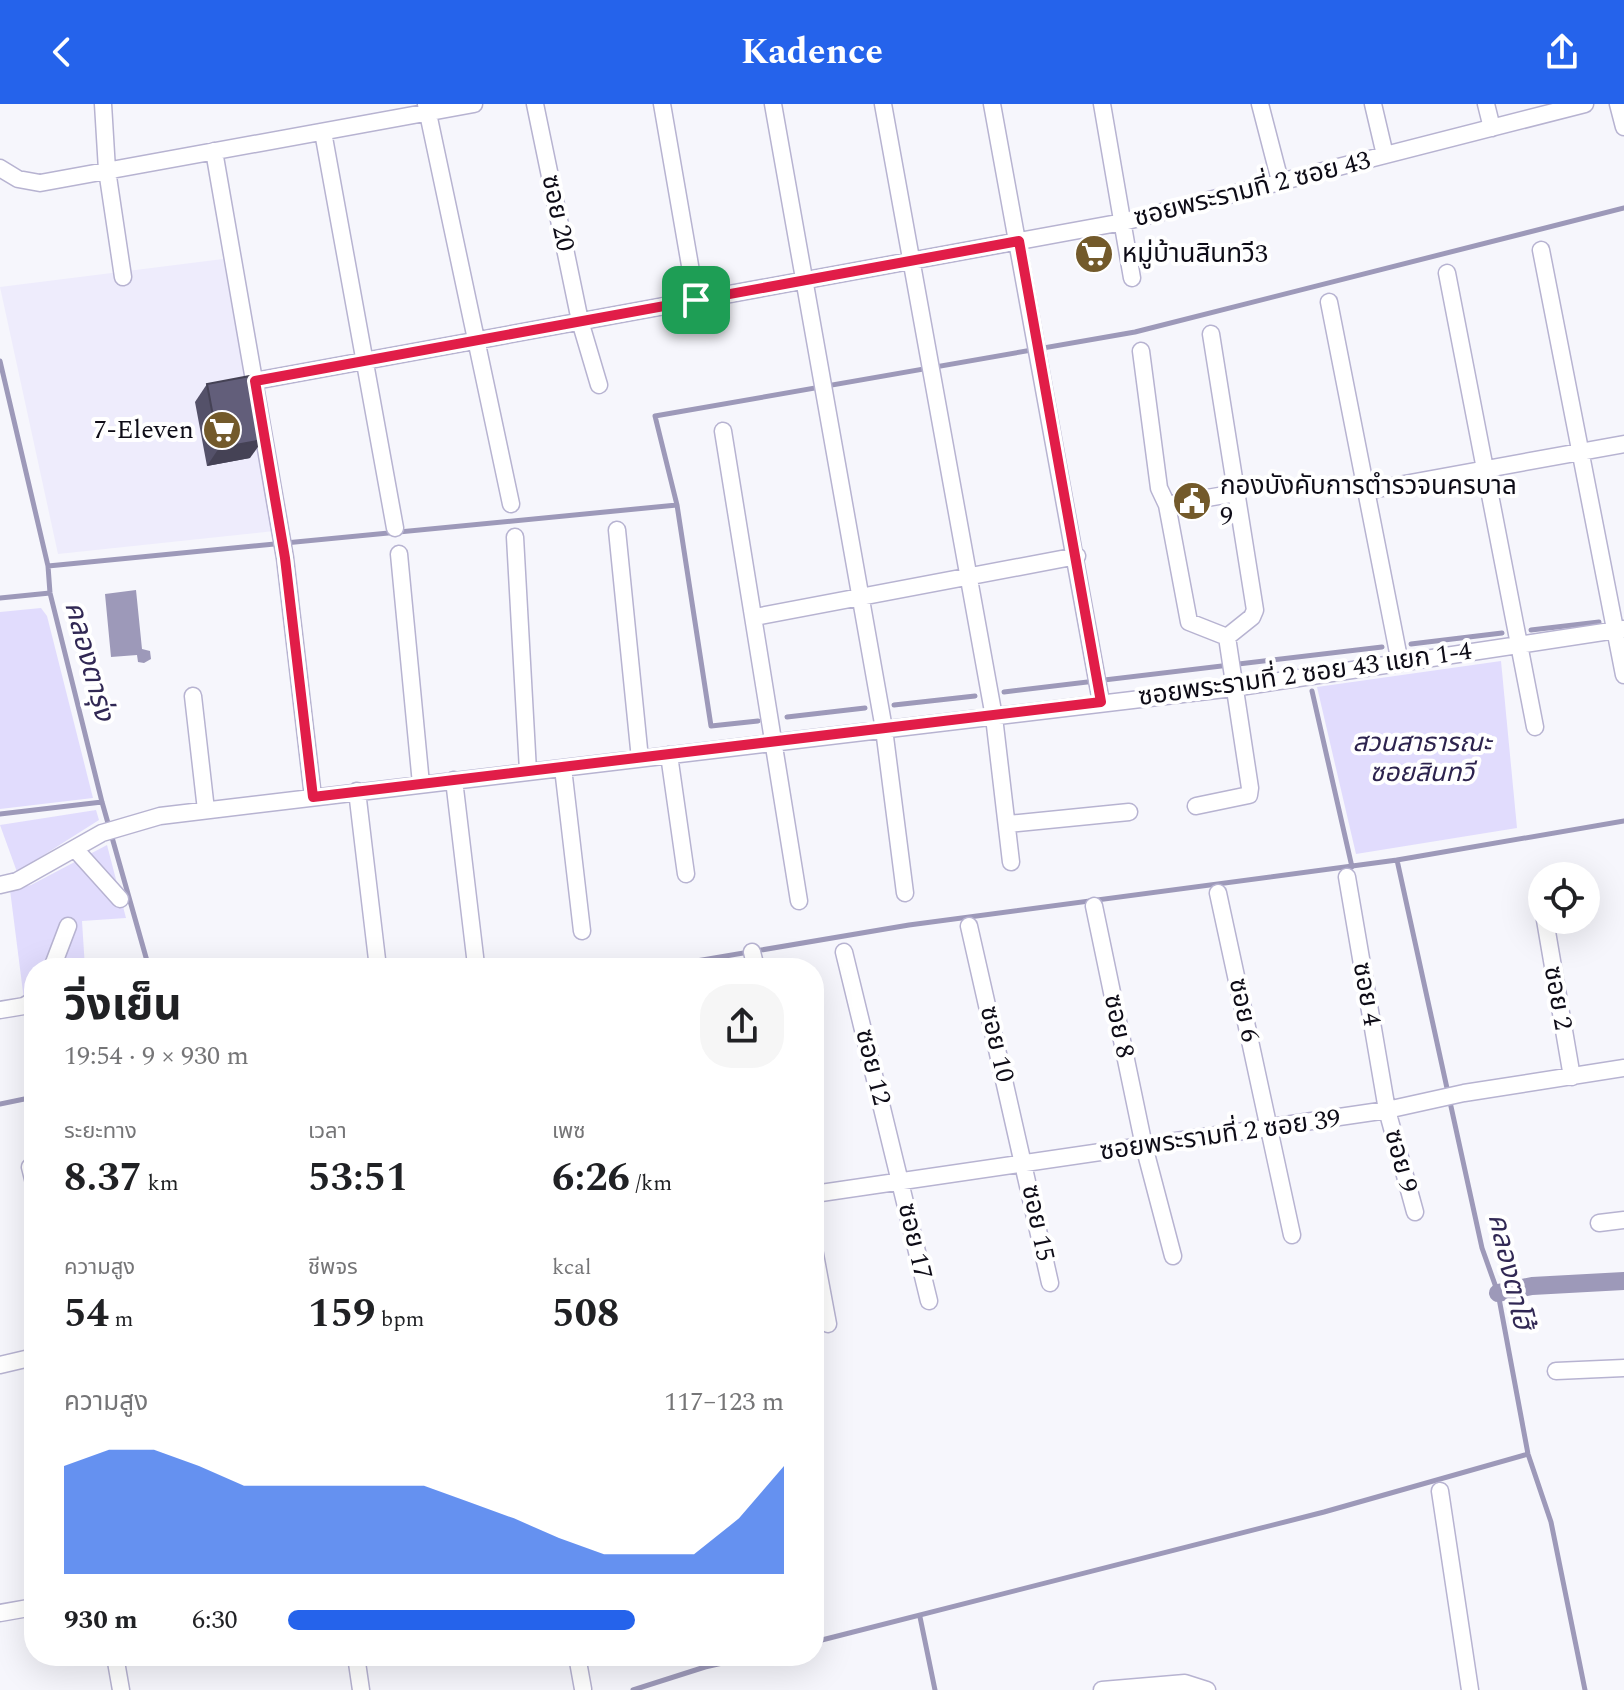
<!DOCTYPE html>
<html lang="th">
<head>
<meta charset="utf-8">
<style>
  body { margin:0; font-family:Spectral,"Noto Sans Thai",serif; background:#f6f6f6; color:#202124; height:100vh; display:flex; flex-direction:column; font-size:30px; white-space:nowrap }
  * { box-sizing:border-box; margin:0 }
  p { font-size:26px; color:#757577 }
  .icon { flex:none; width:44px; height:44px; fill:none; stroke:currentColor; stroke-width:2; stroke-linecap:round; stroke-linejoin:round }
  .map { position:relative; flex:1; overflow:hidden }
  .panel { position:absolute; left:24px; top:854px; width:800px; height:708px; display:flex; flex-direction:column; background:#fff; border-radius:32px; box-shadow:0 8px 32px #0002 }
  .panel>* { flex:none }
  .buttons { position:absolute; left:1528px; top:758px; display:grid; gap:16px }
  .buttons a { display:grid; place-items:center; width:72px; height:72px; border-radius:50%; background:#fff; box-shadow:0 8px 32px #0002; font-size:40px }
  .pin { position:absolute; display:grid; place-items:center; width:68px; height:68px; color:#fff; margin:-34px; border-radius:16px; box-shadow:0 4px 12px #0006 }
  .round { display:grid; place-items:center; flex:none; width:84px; height:84px; border-radius:32px; background:#f6f6f6 }
  .headline { display:flex; align-items:center; justify-content:space-between; height:136px; padding:0 40px }
  h1 { font-size:44px; font-weight:700; line-height:60px }
  .figures { display:grid; grid-template-columns:repeat(3,1fr); gap:12px; height:136px; padding:8px 40px }
  .figures div { display:grid; align-content:center }
  .figures b { font-size:40px; font-weight:700 }
  .figures small { font-size:22px; font-weight:400 }
  .figures p { font-size:22px }
  .chart { height:224px; padding:16px 40px }
  .chart p { display:flex; justify-content:space-between }
  .chart svg { width:100%; height:144px; margin-top:8px; fill:#2563eb; opacity:.7 }
  ul { padding:0 40px; list-style:none; font-size:26px }
  li { display:grid; grid-template-columns:128px 96px 1fr; align-items:center; height:60px }
  li i { height:20px; border-radius:10px; background:#2563eb }
  header { display:flex; justify-content:space-between; align-items:center; height:104px; padding:0 40px; background:#2563eb; color:#fff; font-size:36px; font-weight:700 }
  .map>svg:first-child { display:block }
  .built { fill:#eeecfc }
  .green { fill:#e1dcfd }
  .water { fill:#9d99b9 }
  .lines { fill:none; stroke-linecap:round; stroke-linejoin:round }
  .stream { stroke:#9d99b9; stroke-width:5 }
  .canal { stroke:#9d99b9; stroke-width:18 }
  .minor-casing { stroke:#b7b3d1; stroke-width:19 }
  .minor { stroke:#fff; stroke-width:16 }
  .wall { fill:#545169 }
  .shaded-wall { fill:#454255 }
  .building { fill:#625e7a; stroke:#454255; stroke-width:2 }
  .route-casing { stroke:#fff; stroke-width:16 }
  .route { stroke:#e11d48; stroke-width:10 }
  .labels { text-anchor:middle; dominant-baseline:central; stroke-width:8; stroke-linejoin:round; paint-order:stroke }
  .street-label { font-size:26px; fill:#0e0c17; stroke:#fff }
  .poi-label { font-size:26px; fill:#0e0c17; stroke:#fff; text-anchor:start }
  .park-label { font-size:26px; font-style:italic; fill:#2d234e; stroke:#fff }
  .water-label { font-size:28px; font-style:italic; fill:#312854; stroke:#fff }
</style>
</head>
<body>
<header><svg class="icon" aria-label="back" viewBox="0 0 24 24"><path d="M15 5l-7 7 7 7"/></svg>Kadence<svg class="icon" aria-label="share" viewBox="0 0 24 24"><path d="M12 15V3M7 8l5-5 5 5M5 13v7h14v-7"/></svg></header>
<div class="map">
<svg width="1624" height="1586" viewBox="0 0 1624 1586">
  <rect width="100%" height="100%" fill="#f6f6fc"/>
  <!-- built -->
  <path class="built" d="M223,155l51,272 -216,23 -58,-267z"/>
  <!-- green -->
  <path class="green" d="M41,504l6,8 46,182 -93,11v-197z
    M1501,557l16,167 -161,26 -39,-167z
    M96,706l3,10 -82,52 -17,-47z
    M107,741l19,73 -44,3 3,47h-51v31l-10,1 -14,-110 21,-5z"/>
  <!-- water -->
  <path class="water" d="M136,486l6,59 8,2 1,8 -7,4 -6,-1 -1,-7 -26,2 -6,-63z"/>
  <g class="lines">
    <!-- stream -->
    <path class="stream" d="M0,257l48,205 2,27 52,209 47,166
      M48,462l629,-61
      M0,494l50,-5
      M1531,526l68,-8
      M1411,540l91,-11
      M1312,587l40,176
      M1004,588l378,-45
      M894,601l81,-9
      M787,613l78,-9
      M758,617l-47,5 -34,-221 -22,-89 480,-84 489,-124
      M0,710l102,-12
      M1397,756l85,388 16,45 30,161 23,68 34,168
      M655,864l254,-43 488,-65 227,-39
      M0,1000l34,-7
      M920,1513l15,73
      M814,1538l510,-130 204,-58
      M702,1552l3,11 48,-11
      M633,1586l72,-23"/>
    <!-- canal -->
    <path class="canal" d="M1498,1189l34,-7 92,-5"/>
    <!-- minor casing -->
    <g class="minor-casing">
      <path id="minor" d="M103,0l4,66 16,107
        M426,0l85,400
        M535,0l45,217 19,64
        M662,0l34,196
        M773,0l111,625 21,164
        M883,0l111,613 17,145
        M992,0l109,598
        M1102,0l30,174
        M1260,0l20,77
        M1373,0l12,51
        M1486,0l6,24
        M1618,0l6,23
        M323,28l72,396
        M214,47l71,407 28,239
        M0,64l18,11 22,4 434,-79
        M1541,146l83,425
        M1447,169l88,454
        M1329,198l71,361
        M1211,230l44,276 -3,7 -25,20
        M1141,247l18,137 8,17 22,117 38,15 23,151 -1,7 -53,11
        M255,277l868,-159 462,-118
        M723,327l76,470
        M1366,387l258,-47
        M1167,401l69,-12
        M617,426l23,229
        M515,433l13,234
        M399,450l22,230
        M755,513l322,-61
        M193,592l13,114
        M669,651l17,119
        M563,664l19,163
        M454,676l22,185
        M357,687l21,177
        M1008,720l121,-12
        M75,745l45,50
        M1347,773l40,233 28,102
        M0,781l17,-4 85,-48 58,-17 1073,-128 391,-59
        M1218,789l74,342
        M1094,802l50,240 29,110
        M1545,816l27,157
        M969,822l81,357
        M752,848l4,16
        M844,848l85,349
        M52,864l16,-42
        M0,906l24,-4 10,-6
        M30,1063l4,16
        M814,1090l573,-84 77,-17 160,-25
        M1599,1119l25,-3
        M814,1145l14,75
        M0,1261l34,-8
        M1556,1267l68,-3
        M1440,1387l30,199
        M0,1509l34,-6
        M115,1552l6,34
        M356,1552l5,34
        M577,1552l6,33
        M1102,1586l83,-7 22,7"/>
    </g>
    <!-- minor -->
    <use href="#minor" class="minor"/>
  </g>
  <!-- wall -->
  <path class="wall" d="M207,280l43,74 -43,8 -12,-64z"/>
  <!-- shaded-wall -->
  <path class="shaded-wall" d="M263,336l-13,18 -43,8 12,-18z"/>
  <!-- building -->
  <path class="building" d="M250,272l13,64 -44,8 -12,-64z"/>
  <g class="lines">
    <!-- route casing -->
    <g class="route-casing">
      <path id="route" d="M1019,137l82,461 -788,95 -28,-239 -30,-177z"/>
    </g>
    <!-- route -->
    <use href="#route" class="route"/>
  </g>
  <!-- icons -->
  <defs>
    <g id="supermarket-disc" transform="scale(2)"><circle r="9.5" fill="#735a2b" stroke="#fff"/><path d="M-6-5.5h2.5l.6 2H6L4.5 2H-2.5L-4.4-4H-6ZM-1.5 3.2a1.3 1.3 0 1 0 .1 0ZM3 3.2a1.3 1.3 0 1 0 .1 0Z" fill="#fff"/></g>
    <g id="civic-disc" transform="scale(2)"><circle r="9.5" fill="#735a2b" stroke="#fff"/><path d="M-.6-6.5H3V-4.5H.6V-3L4-1V1h2V6H-6V1h2V-1L-.6-3ZM-1.2 2.5V6h2.4V2.5Z" fill="#fff"/></g>
  </defs>
  <g fill-rule="evenodd">
    <use href="#supermarket-disc" x="1094" y="150"/>
    <use href="#supermarket-disc" x="222" y="326"/>
    <use href="#civic-disc" x="1192" y="397"/>
  </g>
  <g class="labels">
    <!-- street labels -->
    <g class="street-label">
      <text transform="translate(1252 85) rotate(-14)">ซอยพระรามที่ 2 ซอย 43</text>
      <text transform="translate(558 109) rotate(78)">ซอย 20</text>
      <text transform="translate(1305 570) rotate(-8)">ซอยพระรามที่ 2 ซอย 43 แยก 1-4</text>
      <text transform="translate(1367 890) rotate(80)">ซอย 4</text>
      <text transform="translate(1558 894) rotate(80)">ซอย 2</text>
      <text transform="translate(1244 906) rotate(78)">ซอย 6</text>
      <text transform="translate(1119 922) rotate(78)">ซอย 8</text>
      <text transform="translate(997 940) rotate(77)">ซอย 10</text>
      <text transform="translate(873 963) rotate(76)">ซอย 12</text>
      <text transform="translate(1220 1031) rotate(-8)">ซอยพระรามที่ 2 ซอย 39</text>
      <text transform="translate(1401 1057) rotate(75)">ซอย 9</text>
      <text transform="translate(1038 1119) rotate(78)">ซอย 15</text>
      <text transform="translate(915 1137) rotate(77)">ซอย 17</text>
    </g>
    <!-- poi labels -->
    <g class="poi-label">
      <text x="1122" y="150">หมู่บ้านสินทวี3</text>
      <text x="194" y="326" text-anchor="end">7-Eleven</text>
      <text x="1220" y="382">กองบังคับการตำรวจนครบาล<tspan x="1220" dy="30">9</tspan></text>
    </g>
    <!-- park labels -->
    <g class="park-label">
      <text x="1422" y="639">สวนสาธารณะ<tspan x="1422" dy="30">ซอยสินทวี</tspan></text>
    </g>
    <!-- water labels -->
    <g class="water-label">
      <text transform="translate(89 557) rotate(75)">คลองตารุ่ง</text>
      <text transform="translate(1510 1167) rotate(77)">คลองตาโฮ้</text>
    </g>
  </g>
</svg>
<div class="buttons">
<a><svg class="icon" aria-label="locate" viewBox="0 0 24 24"><circle cx="12" cy="12" r="6"/><path d="M12 2v4M12 18v4M2 12h4M18 12h4"/></svg></a>
</div>
<div class="pin" style="left:696px;top:196px;background:#1e9e55"><svg class="icon" aria-label="arrive" viewBox="0 0 24 24"><path d="M6 21V4h12l-3 4 3 4H6"/></svg></div>
<section class="panel">
<div class="headline"><div><h1>วิ่งเย็น</h1><p>19:54 · 9 × 930 m</p></div><a class="round"><svg class="icon" aria-label="share" viewBox="0 0 24 24"><path d="M12 15V3M7 8l5-5 5 5M5 13v7h14v-7"/></svg></a></div>
<div class="figures">
<div><p>ระยะทาง</p><b>8.37<small> km</small></b></div>
<div><p>เวลา</p><b>53:51</b></div>
<div><p>เพซ</p><b>6:26<small> /km</small></b></div>
</div>
<div class="figures">
<div><p>ความสูง</p><b>54<small> m</small></b></div>
<div><p>ชีพจร</p><b>159<small> bpm</small></b></div>
<div><p>kcal</p><b>508</b></div>
</div>
<div class="chart"><p><span>ความสูง</span>117–123 m</p>
<svg viewBox="0 0 160 44" preserveAspectRatio="none"><path d="M0 44V11L10 6L20 6L30 11L40 17L50 17L60 17L70 17L80 17L90 22L100 27L110 33L120 38L130 38L140 38L150 27L160 11V44z"/></svg>
</div>
<ul>
<li><b>930 m</b>6:30<i style="width:70%"></i></li>
</ul>
</section>
</div>
</body>
</html>
